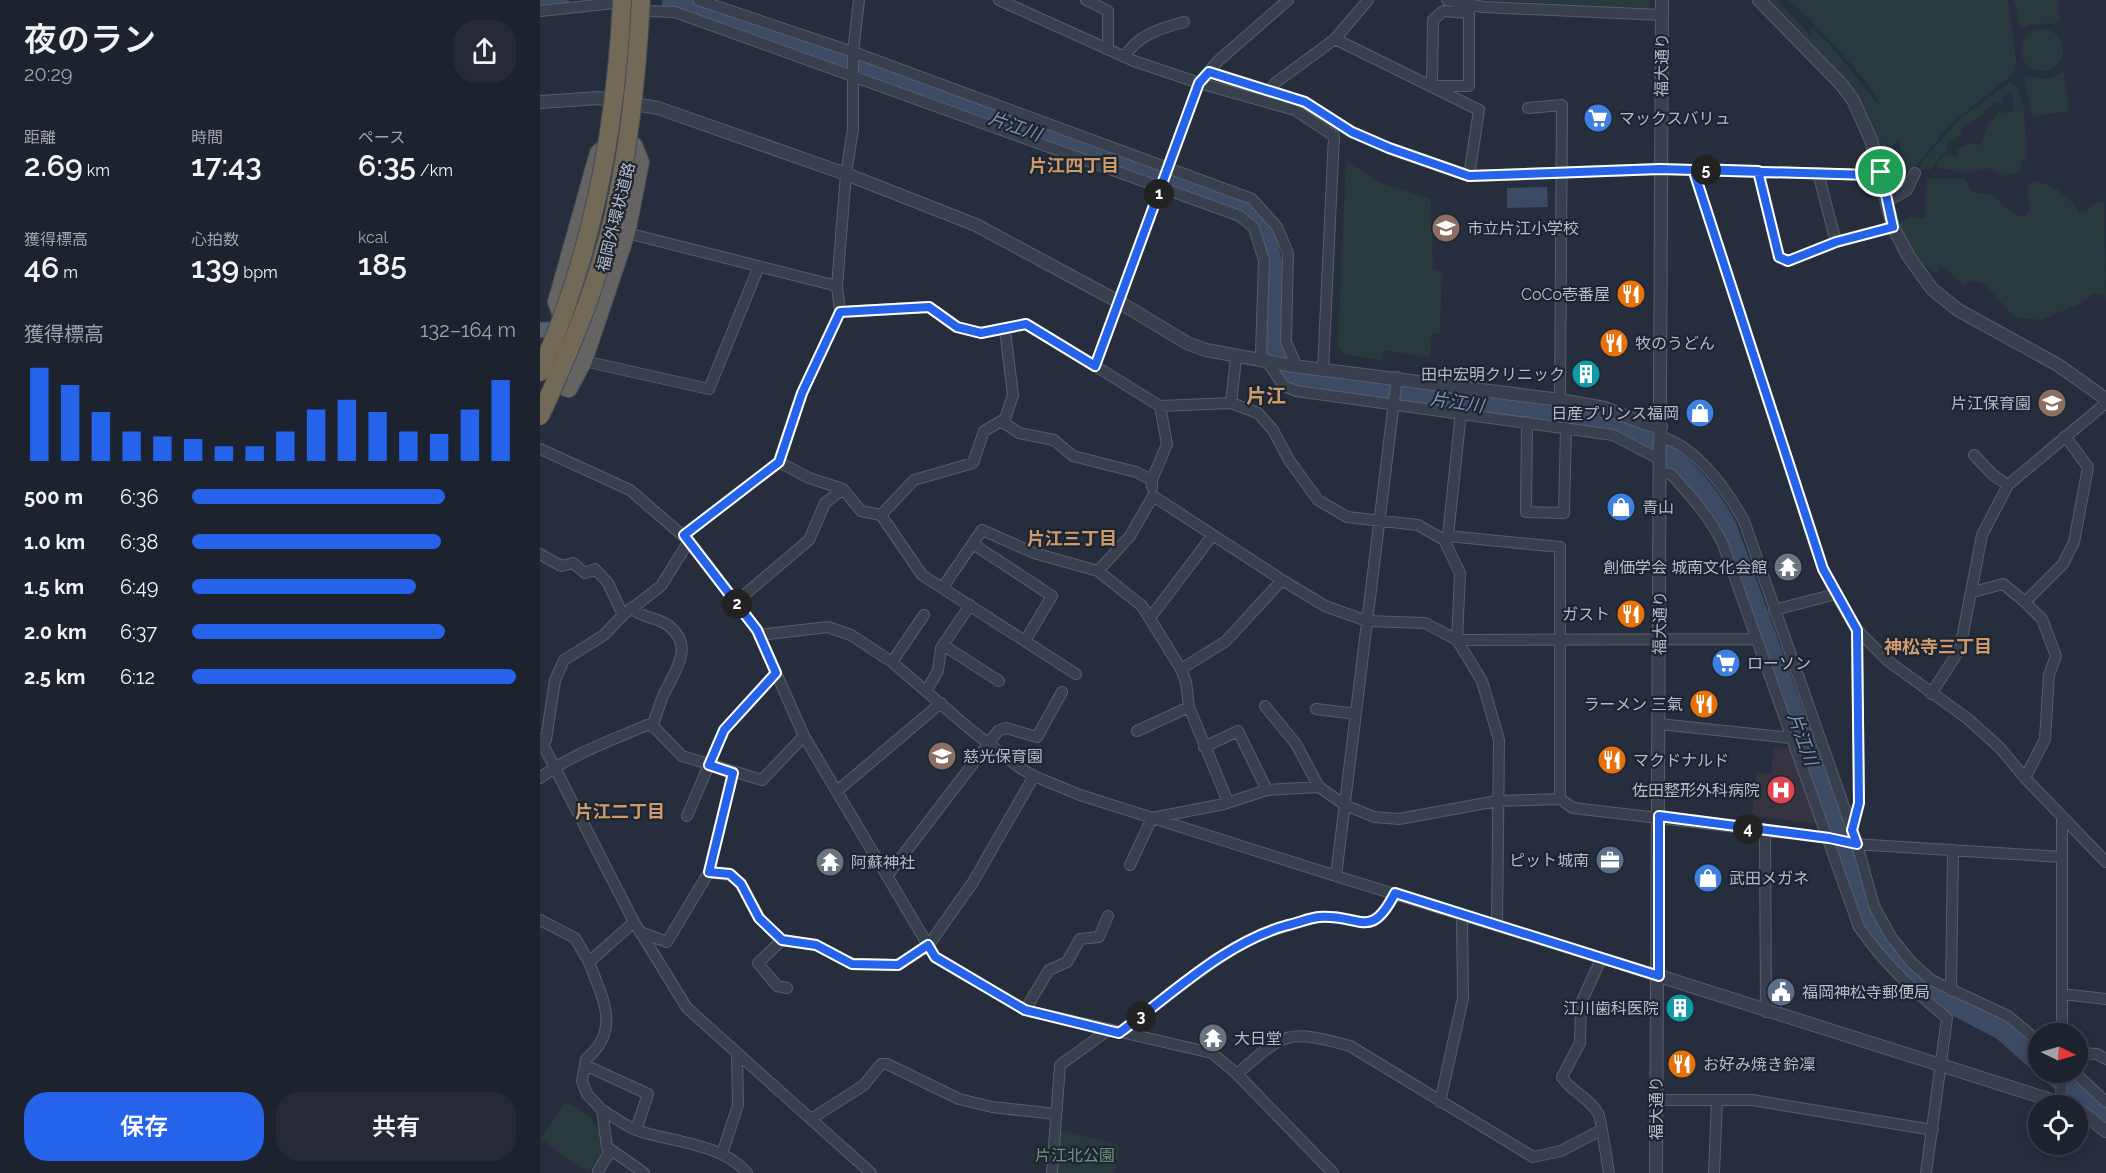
<!DOCTYPE html>
<html lang="ja">
<head>
<meta charset="utf-8">
<style>
  body { margin:0; font-family:Raleway,"Noto Sans JP",sans-serif; background:#252a36; color:#f1f3f6; height:100vh; display:flex; flex-direction:column; font-size:22px; white-space:nowrap }
  * { box-sizing:border-box; margin:0 }
  p { font-size:20px; color:#a0a4aa }
  .icon { flex:none; width:33px; height:33px; fill:none; stroke:currentColor; stroke-width:2; stroke-linecap:round; stroke-linejoin:round }
  .map { position:relative; flex:1; overflow:hidden }
  .panel { display:flex; flex-direction:column; background:#1c222e; width:540px }
  .panel>* { flex:none }
  .needle { width:39px; rotate:95deg }
  .fabs { position:absolute; left:1488px; top:1023px; display:grid; gap:12px }
  .fabs a { display:grid; place-items:center; width:60px; height:60px; border-radius:50%; background:#1c222e; box-shadow:0 3px 15px #0003,0 0 0 2px #3a3f4a; font-size:30px }
  .pin { position:absolute; display:grid; place-items:center; width:51px; height:51px; color:#fff; margin:-26px; border:3px solid #fff; border-radius:50%; box-shadow:0 2px 6px #0007 }
  .km { position:absolute; width:30px; height:30px; margin:-15px; border-radius:50%; background:#222; color:#fff; font-size:16px; line-height:30px; text-align:center }
  .round { display:grid; place-items:center; flex:none; width:63px; height:63px; border-radius:24px; background:#252a36 }
  .overview { display:flex; align-items:center; justify-content:space-between; height:102px; padding:0 24px }
  h1 { font-size:33px; font-weight:600; line-height:45px }
  .metrics { display:grid; grid-template-columns:repeat(3,1fr); gap:9px; height:102px; padding:6px 24px }
  .metrics div { display:grid; align-content:center }
  .metrics b { font-size:30px; font-weight:600 }
  .metrics small { font-size:16px; font-weight:400 }
  .metrics p { font-size:16px }
  .chart { height:168px; padding:12px 24px }
  .chart p { display:flex; justify-content:space-between }
  .chart svg { width:100%; height:108px; margin-top:6px; stroke:#2563eb; stroke-width:6 }
  .primary-button { display:flex; gap:12px; margin-top:auto; padding:12px 24px }
  .primary-button a { flex:1; height:69px; border-radius:24px; background:#2563eb; color:#fff; font-size:24px; font-weight:600; line-height:69px; text-align:center }
  .primary-button a+a { background:#252a36; color:#f1f3f6 }
  ul { padding:0 24px; list-style:none; font-size:20px }
  li { display:grid; grid-template-columns:96px 72px 1fr; align-items:center; height:45px }
  li i { height:15px; border-radius:8px; background:#2563eb }
  main { display:flex; flex:1; min-height:0 }
  .map>svg:first-child { display:block }
  .medical { fill:#363441 }
  .green { fill:#283a3e; fill-rule:evenodd }
  .water { fill:#3c4b64 }
  .lines { fill:none; stroke-linecap:round; stroke-linejoin:round }
  .river { stroke:#3c4b64; stroke-width:20 }
  .minor-casing { stroke:#575e6b; stroke-width:12 }
  .tertiary-casing { stroke:#575e6b; stroke-width:14 }
  .primary-casing { stroke:#424956; stroke-width:16 }
  .trunk-casing { stroke:#444b58; stroke-width:18 }
  .minor { stroke:#39404d; stroke-width:10 }
  .tertiary { stroke:#39404d; stroke-width:12 }
  .primary { stroke:#585f6d; stroke-width:15 }
  .trunk { stroke:#656462; stroke-width:16 }
  .motorway-bridge-casing { stroke:#444b58; stroke-width:20; stroke-linecap:butt }
  .motorway-bridge { stroke:#726957; stroke-width:18 }
  .route-casing { stroke:#fff; stroke-width:12 }
  .route { stroke:#2563eb; stroke-width:8 }
  .labels { text-anchor:middle; dominant-baseline:central; stroke-width:4.5; stroke-linejoin:round; paint-order:stroke }
  .street-label { font-size:16px; fill:#b5bcc8; stroke:#1e2532 }
  .poi-label { font-size:16px; fill:#b5bcc8; stroke:#1e2532; text-anchor:start }
  .park-label { font-size:16px; fill:#6e977a; stroke:#1e2532 }
  .water-label { font-size:18px; font-style:italic; fill:#7f90ad; stroke:#1e2532 }
  .neighbourhood-label { font-size:18px; font-weight:bold; fill:#ce9a6a; stroke:#1e2532 }
  .quarter-label { font-size:20px; font-weight:bold; fill:#ce9a6a; stroke:#1e2532 }
</style>
</head>
<body>
<main>
<section class="panel">
<div class="overview"><div><h1>夜のラン</h1><p>20:29</p></div><a class="round"><svg class="icon" aria-label="share" viewBox="0 0 24 24"><path d="M12 15V3M7 8l5-5 5 5M5 13v7h14v-7"/></svg></a></div>
<div class="metrics">
<div><p>距離</p><b>2.69<small> km</small></b></div>
<div><p>時間</p><b>17:43</b></div>
<div><p>ペース</p><b>6:35<small> /km</small></b></div>
</div>
<div class="metrics">
<div><p>獲得標高</p><b>46<small> m</small></b></div>
<div><p>心拍数</p><b>139<small> bpm</small></b></div>
<div><p>kcal</p><b>185</b></div>
</div>
<div class="chart"><p><span>獲得標高</span>132–164 m</p>
<svg viewBox="0 0 160 44" preserveAspectRatio="none"><path d="M5 44V6M15 44V13M25 44V24M35 44V32M45 44V34M55 44V35M65 44V38M75 44V38M85 44V32M95 44V23M105 44V19M115 44V24M125 44V32M135 44V33M145 44V23M155 44V11"/></svg>
</div>
<ul>
<li><b>500 m</b>6:36<i style="width:78%"></i></li>
<li><b>1.0 km</b>6:38<i style="width:77%"></i></li>
<li><b>1.5 km</b>6:49<i style="width:69%"></i></li>
<li><b>2.0 km</b>6:37<i style="width:78%"></i></li>
<li><b>2.5 km</b>6:12<i style="width:100%"></i></li>
</ul>
<div class="primary-button"><a>保存</a><a>共有</a></div>
</section>
<div class="map">
<svg width="1566" height="1173" viewBox="0 0 1566 1173">
  <rect width="100%" height="100%" fill="#262e3d"/>
  <!-- medical -->
  <path class="medical" d="M1234,747l21,1 7,8 -3,21 10,4 -2,19 14,4 -1,20 -68,-8 4,-43 15,1z"/>
  <!-- green -->
  <path class="green" d="M941,0h169v8z
    M1228,0h9l33,35 2,-7 16,14 52,65 -3,-9 -18,-25 -49,-54 -22,-19h220l8,61 -2,12 -63,51 -58,70 -4,-2 -10,-38 2,-1 -18,-43 -33,-47zM1359,139l5,25 -3,11 -5,2 -1,-4 -5,-2 -6,-16z
    M1474,0h44l2,21c-11,7 -22,-3 -37,8l-3,-1z
    M1481 50a21 21 0 1 1 42 0a21 21 0 1 1-42 0Z
    M1524,72l5,39 -37,5 -8,-38 5,-2 18,3z
    M1470,82l8,6 6,21 3,47 -2,4 -4,-1 1,7 -3,6c-12,3 -20,8 -29,-4l-26,5 -28,-6 6,-11 7,-2 5,3 4,-2 -1,-5 13,-7 11,2 8,-25 4,1 4,-8 15,-1 2,-5 -3,-15 -9,6v7l-6,-3c-8,6 -26,25 -35,27v5l-13,10 -1,9 -5,1 -12,16 -10,-1 1,-6 37,-43z
    M806,161l33,21 52,17 2,70 9,3 -2,61h-8l-2,24 -46,-7 -1,11 -38,-7 -7,-8z
    M1387,179h38l7,13 20,3 24,21h7l7,-5 -3,-24 6,-7c21,6 36,14 46,33l7,-1 6,-8 12,-3 2,100 -2,-6 -11,-2 -9,9 -43,18 -27,-3 -28,-32 -13,-5 -9,5 -20,-18h-5l-1,7c-23,-9 -30,-31 -39,-52l14,-6 12,3z
    M26,1102c25,14 33,19 39,48l-17,23 -47,-34z
    M518,1130l61,15 -4,28h-61z"/>
  <!-- water -->
  <path class="water" d="M1007,187l1,20 -41,1v-20z"/>
  <g class="lines">
    <!-- river -->
    <path class="river" d="M0,3l19,-3
      M132,4l372,132 115,36 78,34 19,16 10,16 6,23 1,87 17,31 313,43c56,18 97,53 124,105l139,387 12,24 39,44 27,18 58,30 36,32
      M1510,1072l56,47"/>
    <!-- minor casing -->
    <g class="minor-casing">
      <path id="minor" d="M158,0l155,52 399,147 25,28 11,26 -2,89 11,25
        M319,0l-6,52v77l-7,45 -9,112 3,26 89,-5 28,20 24,6 45,-9 69,42
        M459,0l135,61 65,22 96,27 39,26 -11,234
        M546,0l22,11v33l-2,5
        M748,0l-70,61 -19,22 -104,283 65,40 71,-3 27,10 15,17 16,30 29,40 29,17 71,8 26,15 16,33 -3,67 25,41 17,59 -2,186
        M907,0l36,7 179,8
        M0,11l84,-9 24,9 27,1 565,204 14,12 10,32 -3,93 23,33 12,5 317,44 48,25
        M929,13l-26,-2 -10,9 -1,66h37v-82
        M795,39l144,71 -10,66
        M585,57c11,-22 37,-29 59,-35
        M669,72l96,30 46,30 38,16 80,28 191,-7 211,6 9,-3
        M731,90l4,-7 60,-44 33,-39
        M988,108l34,-3 -2,295
        M1156,169l-1,6 128,394 13,25
        M1218,171l21,86 9,4 48,-19 57,-15
        M1278,173l18,69
        M1347,201l20,-11 8,-17
        M87,233l210,53
        M44,361l125,28 50,-123
        M857,377l-61,499 323,100
        M691,403l5,-45
        M461,421l18,12 35,7 19,16 63,16 16,8
        M987,422l-1,90 38,1 2,-85
        M1525,436l23,31 -14,75 -11,22 -38,38 17,17 14,37 -7,19 -4,64 -20,39 81,84
        M1121,437c36,10 66,53 83,84l113,323 17,62 17,31 20,25 20,18 77,36 30,25
        M0,449l90,41 59,51 68,89 47,106 131,221 90,53 187,43 25,21 96,99
        M1434,455l19,20 15,10
        M239,462l30,16 34,11
        M1121,473l10,1c20,22 39,43 52,70l136,383c25,36 54,63 88,91l-21,155
        M612,487v-7l15,-36 -7,-38
        M341,515l41,60 154,99
        M144,535l95,-73 23,-69 38,-81
        M908,536l13,-124
        M904,540l4,-4 112,11v252
        M433,544l79,52 -27,45
        M0,554l21,12 12,-3 12,10 10,-4 13,14 15,32
        M558,571l32,-35 23,-40 129,84
        M403,587l39,-57 52,23 64,18 44,35 39,63 5,13 3,25 39,95
        M1433,592l30,-8 22,18
        M196,602l73,-62 16,-37 18,-14 18,22 20,4 33,-35 59,-17 11,-32 21,-12 8,-24 -8,-65
        M91,608c10,10 27,9 38,18 27,22 4,47 -6,70 -4,10 -7,21 -11,31
        M1234,610l62,-16 21,36 2,173 -7,27
        M610,618l62,-82
        M1317,630l31,31 80,58 32,29 25,30
        M219,635l69,-8 23,8 41,27 79,68 49,38 14,8 46,19 256,81
        M403,645l56,36
        M352,662l32,-47
        M641,669l45,-28 56,-61 43,26 42,15 58,2 32,17 298,-1
        M386,691l12,-20 3,-23 29,-43
        M1391,694l29,-45 22,-114 26,-50 98,-82
        M725,706l31,38 23,43
        M776,709l40,5
        M1119,724l132,14
        M597,731l52,-24
        M0,739l94,183 53,86 184,165
        M2,743l4,-3 9,-60 9,-20 40,-25 19,-20 38,-29 28,-45
        M664,747l34,-16 29,59
        M0,778c32,-24 70,-37 107,-53l7,2 28,29 80,24 42,-44
        M297,791l104,-88
        M147,816l37,-86 52,-57
        M1522,816v218
        M1225,832l1,180
        M590,865l22,-47 72,-14 43,-14 52,-3 26,18 29,12 25,2 98,-18 63,-2 13,9 256,30 25,6 208,13
        M169,872l24,-99
        M347,876l111,-145 8,-3 31,9 25,-45
        M0,920l35,18 14,24
        M94,922l-45,40c13,36 33,67 -3,97l-4,22 5,13 15,16 5,37 37,26
        M100,932l27,10 42,-70 21,3 11,9 18,34 23,22 34,5 36,19 46,1 30,-19 45,-64 61,-106
        M242,940l-24,23 19,23 10,2
        M1061,959l-20,44 -1,40 -18,34c9,15 26,19 36,36 3,4 9,50 11,60
        M1411,991l2,-141
        M1522,994l44,5
        M485,1010l24,-40 18,-8 13,-23 19,-2 9,-21
        M579,1033c47,-34 110,-92 165,-106 11,-3 24,-9 35,-10 42,-3 51,25 76,-24
        M1538,1053l19,1 9,5
        M45,1065l63,29 -12,36
        M1534,1072l32,30
        M697,1074c48,-42 50,-45 113,-28l183,111 28,-6 40,-21
        M1116,1100h96l181,30
        M1521,1101l1,-29
        M900,1102l23,-104 -1,-83
        M62,1110c12,7 24,17 37,21 34,11 84,13 108,42
        M271,1119l53,-34 17,-21h6l72,35 33,8 64,7
        M182,1154l16,-49 -1,-52
        M58,1171l13,-21
        M512,1173l8,-108 47,-34
        M1174,1173l3,-73"/>
    </g>
    <!-- tertiary casing -->
    <g class="tertiary-casing">
      <path id="tertiary" d="M1219,0l82,84 12,16 18,40 22,87 16,30 23,32 26,21 100,55 48,34
        M0,102l58,-4 60,10 188,66 130,51 143,77 68,41 19,7 87,16 267,34 45,8 41,16 15,3
        M1119,976l411,130
        M1538,1109l28,22
        M1116,1173l6,-1173"/>
    </g>
    <!-- primary casing -->
    <g class="primary-casing">
      <path id="primary" d="M0,330l18,-1"/>
    </g>
    <!-- trunk casing -->
    <g class="trunk-casing">
      <path id="trunk" d="M22,318l-6,-16 42,-149 3,-3
        M19,386l10,3 15,-28 43,-128 14,-71 -7,-17"/>
    </g>
    <!-- minor -->
    <use href="#minor" class="minor"/>
    <!-- tertiary -->
    <use href="#tertiary" class="tertiary"/>
    <!-- primary -->
    <use href="#primary" class="primary"/>
    <!-- trunk -->
    <use href="#trunk" class="trunk"/>
    <!-- motorway-bridge casing -->
    <g class="motorway-bridge-casing">
      <path id="motorway-bridge" d="M0,372c53,-118 76,-243 82,-372
        M0,416c30,-65 58,-132 74,-202 16,-70 23,-142 27,-214"/>
    </g>
    <!-- motorway-bridge -->
    <use href="#motorway-bridge" class="motorway-bridge"/>
  </g>
  <g class="lines">
    <!-- route casing -->
    <g class="route-casing">
      <path id="route" d="M1341,172l-10,3 -211,-6 -191,7 -80,-28 -37,-16 -47,-30 -96,-30 -10,11 -104,283 -69,-42 -45,9 -24,-6 -28,-20 -89,5 -38,81 -23,69 -95,73 73,95 19,43 -52,57 -15,35 24,8 -24,99 21,2 11,10 18,34 23,22 34,5 36,19 46,1 30,-20 7,12 90,53 94,23c52,-38 106,-91 169,-108 10,-2 21,-7 31,-8 42,-3 51,25 76,-24l264,83v-160l170,22 28,6 -5,-14 7,-27 -2,-173 -34,-61 -128,-394 1,-6 62,2 21,86 9,4 48,-19 57,-15 -12,-55"/>
    </g>
    <!-- route -->
    <use href="#route" class="route"/>
  </g>
  <!-- icons -->
  <defs>
    <g id="supermarket-disc" transform="scale(1.5)"><circle r="9.5" fill="#3f7fe0" stroke="#1e2532"/><path d="M-6-5.5h2.5l.6 2H6L4.5 2H-2.5L-4.4-4H-6ZM-1.5 3.2a1.3 1.3 0 1 0 .1 0ZM3 3.2a1.3 1.3 0 1 0 .1 0Z" fill="#fff"/></g>
    <g id="school-disc" transform="scale(1.5)"><circle r="9.5" fill="#8d6e63" stroke="#1e2532"/><path d="M0-5L7-2L0 1L-7-2ZM-4 1L0 2.5L4 1V4Q0 6-4 4Z" fill="#fff"/></g>
    <g id="restaurant-disc" transform="scale(1.5)"><circle r="9.5" fill="#e8710a" stroke="#1e2532"/><path d="M-5-6h1v4h1v-4h1v4h1v-4h1v5L-1.5 .5V6h-2V.5L-5-1ZM5-6V6H3V1.5H1.5Q1.5-4 5-6Z" fill="#fff"/></g>
    <g id="building-disc" transform="scale(1.5)"><circle r="9.5" fill="#0f9aa8" stroke="#1e2532"/><path d="M-4-6H4V6H1V3H-1V6H-4ZM-2.5-4.3h1.7v1.8h-1.7ZM.8-4.3h1.7v1.8H.8ZM-2.5-1h1.7V.8h-1.7ZM.8-1h1.7V.8H.8Z" fill="#fff"/></g>
    <g id="shop-disc" transform="scale(1.5)"><circle r="9.5" fill="#3f7fe0" stroke="#1e2532"/><path d="M-5-2.5h2.3a2.7 3.5 0 0 1 5.4 0H5L5.5 6h-11ZM-1.5-2.5h3a1.5 2.3 0 0 0-3 0Z" fill="#fff"/></g>
    <g id="temple-disc" transform="scale(1.5)"><circle r="9.5" fill="#6b7280" stroke="#1e2532"/><path d="M0-6L5-2H3V0L6.5 2.5H4V6H1.5V3h-3V6H-4V2.5H-6.5L-3 0V-2H-5Z" fill="#fff"/></g>
    <g id="hospital-disc" transform="scale(1.5)"><circle r="9.5" fill="#e0444e" stroke="#1e2532"/><path d="M-5-5h3v3.5h4V-5h3V5h-3V1.5h-4V5h-3Z" fill="#fff"/></g>
    <g id="office-disc" transform="scale(1.5)"><circle r="9.5" fill="#5c6f8a" stroke="#1e2532"/><path d="M-6-3h4V-5.5h4V-3h4V5H-6ZM-1-4.5V-3h2v-1.5ZM-6 0V1H6V0Z" fill="#fff"/></g>
    <g id="civic-disc" transform="scale(1.5)"><circle r="9.5" fill="#5c6f8a" stroke="#1e2532"/><path d="M-.6-6.5H3V-4.5H.6V-3L4-1V1h2V6H-6V1h2V-1L-.6-3ZM-1.2 2.5V6h2.4V2.5Z" fill="#fff"/></g>
  </defs>
  <g fill-rule="evenodd">
    <use href="#supermarket-disc" x="1058" y="118"/>
    <use href="#school-disc" x="906" y="228"/>
    <use href="#restaurant-disc" x="1091" y="294"/>
    <use href="#restaurant-disc" x="1074" y="343"/>
    <use href="#building-disc" x="1046" y="374"/>
    <use href="#school-disc" x="1512" y="403"/>
    <use href="#shop-disc" x="1160" y="413"/>
    <use href="#shop-disc" x="1081" y="507"/>
    <use href="#temple-disc" x="1248" y="567"/>
    <use href="#restaurant-disc" x="1091" y="614"/>
    <use href="#supermarket-disc" x="1186" y="663"/>
    <use href="#restaurant-disc" x="1164" y="704"/>
    <use href="#school-disc" x="402" y="756"/>
    <use href="#restaurant-disc" x="1072" y="760"/>
    <use href="#hospital-disc" x="1241" y="790"/>
    <use href="#office-disc" x="1070" y="860"/>
    <use href="#temple-disc" x="290" y="862"/>
    <use href="#shop-disc" x="1168" y="878"/>
    <use href="#civic-disc" x="1241" y="992"/>
    <use href="#building-disc" x="1140" y="1008"/>
    <use href="#temple-disc" x="673" y="1038"/>
    <use href="#restaurant-disc" x="1142" y="1064"/>
  </g>
  <g class="labels">
    <!-- street labels -->
    <g class="street-label">
      <text transform="translate(1122 65) rotate(-89)">福大通り</text>
      <text transform="translate(76 217) rotate(-76)">福岡外環状道路</text>
      <text transform="translate(1120 623) rotate(-89)">福大通り</text>
      <text transform="translate(1116 1108) rotate(-90)">福大通り</text>
    </g>
    <!-- poi labels -->
    <g class="poi-label">
      <text x="1079" y="118">マックスバリュ</text>
      <text x="927" y="228">市立片江小学校</text>
      <text x="1070" y="294" text-anchor="end">CoCo壱番屋</text>
      <text x="1095" y="343">牧のうどん</text>
      <text x="1025" y="374" text-anchor="end">田中宏明クリニック</text>
      <text x="1491" y="403" text-anchor="end">片江保育園</text>
      <text x="1139" y="413" text-anchor="end">日産プリンス福岡</text>
      <text x="1102" y="507">青山</text>
      <text x="1227" y="567" text-anchor="end">創価学会 城南文化会館</text>
      <text x="1070" y="614" text-anchor="end">ガスト</text>
      <text x="1207" y="663">ローソン</text>
      <text x="1143" y="704" text-anchor="end">ラーメン 三氣</text>
      <text x="423" y="756">慈光保育園</text>
      <text x="1093" y="760">マクドナルド</text>
      <text x="1220" y="790" text-anchor="end">佐田整形外科病院</text>
      <text x="1049" y="860" text-anchor="end">ピット城南</text>
      <text x="311" y="862">阿蘇神社</text>
      <text x="1189" y="878">武田メガネ</text>
      <text x="1262" y="992">福岡神松寺郵便局</text>
      <text x="1119" y="1008" text-anchor="end">江川歯科医院</text>
      <text x="694" y="1038">大日堂</text>
      <text x="1163" y="1064">お好み焼き鈴凜</text>
    </g>
    <!-- park labels -->
    <g class="park-label">
      <text x="535" y="1155">片江北公園</text>
    </g>
    <!-- water labels -->
    <g class="water-label">
      <text transform="translate(475 126) rotate(19)">片江川</text>
      <text transform="translate(917 402) rotate(8)">片江川</text>
      <text transform="translate(1263 739) rotate(70)">片江川</text>
    </g>
    <!-- neighbourhood labels -->
    <g class="neighbourhood-label">
      <text x="534" y="165">片江四丁目</text>
      <text x="532" y="538">片江三丁目</text>
      <text x="1398" y="646">神松寺三丁目</text>
      <text x="80" y="811">片江二丁目</text>
    </g>
    <!-- quarter labels -->
    <g class="quarter-label">
      <text x="726" y="396">片江</text>
    </g>
  </g>
</svg>
<div class="fabs">
<a><svg class="needle" viewBox="-14 -14 28 28"><path d="M0-13l5 13h-10z" fill="#e53935"/><path d="M0 13l5-13h-10z" fill="#a0a4aa"/></svg></a>
<a><svg class="icon" aria-label="locate" viewBox="0 0 24 24"><circle cx="12" cy="12" r="6"/><path d="M12 2v4M12 18v4M2 12h4M18 12h4"/></svg></a>
</div>
<div class="pin" style="left:1341px;top:172px;background:#1e9e55"><svg class="icon" aria-label="arrive" viewBox="0 0 24 24"><path d="M6 21V4h12l-3 4 3 4H6"/></svg></div>
<b class="km" style="left:619px;top:194px">1</b>
<b class="km" style="left:197px;top:604px">2</b>
<b class="km" style="left:601px;top:1017px">3</b>
<b class="km" style="left:1208px;top:829px">4</b>
<b class="km" style="left:1166px;top:170px">5</b>
</div>
</main>
</body>
</html>
